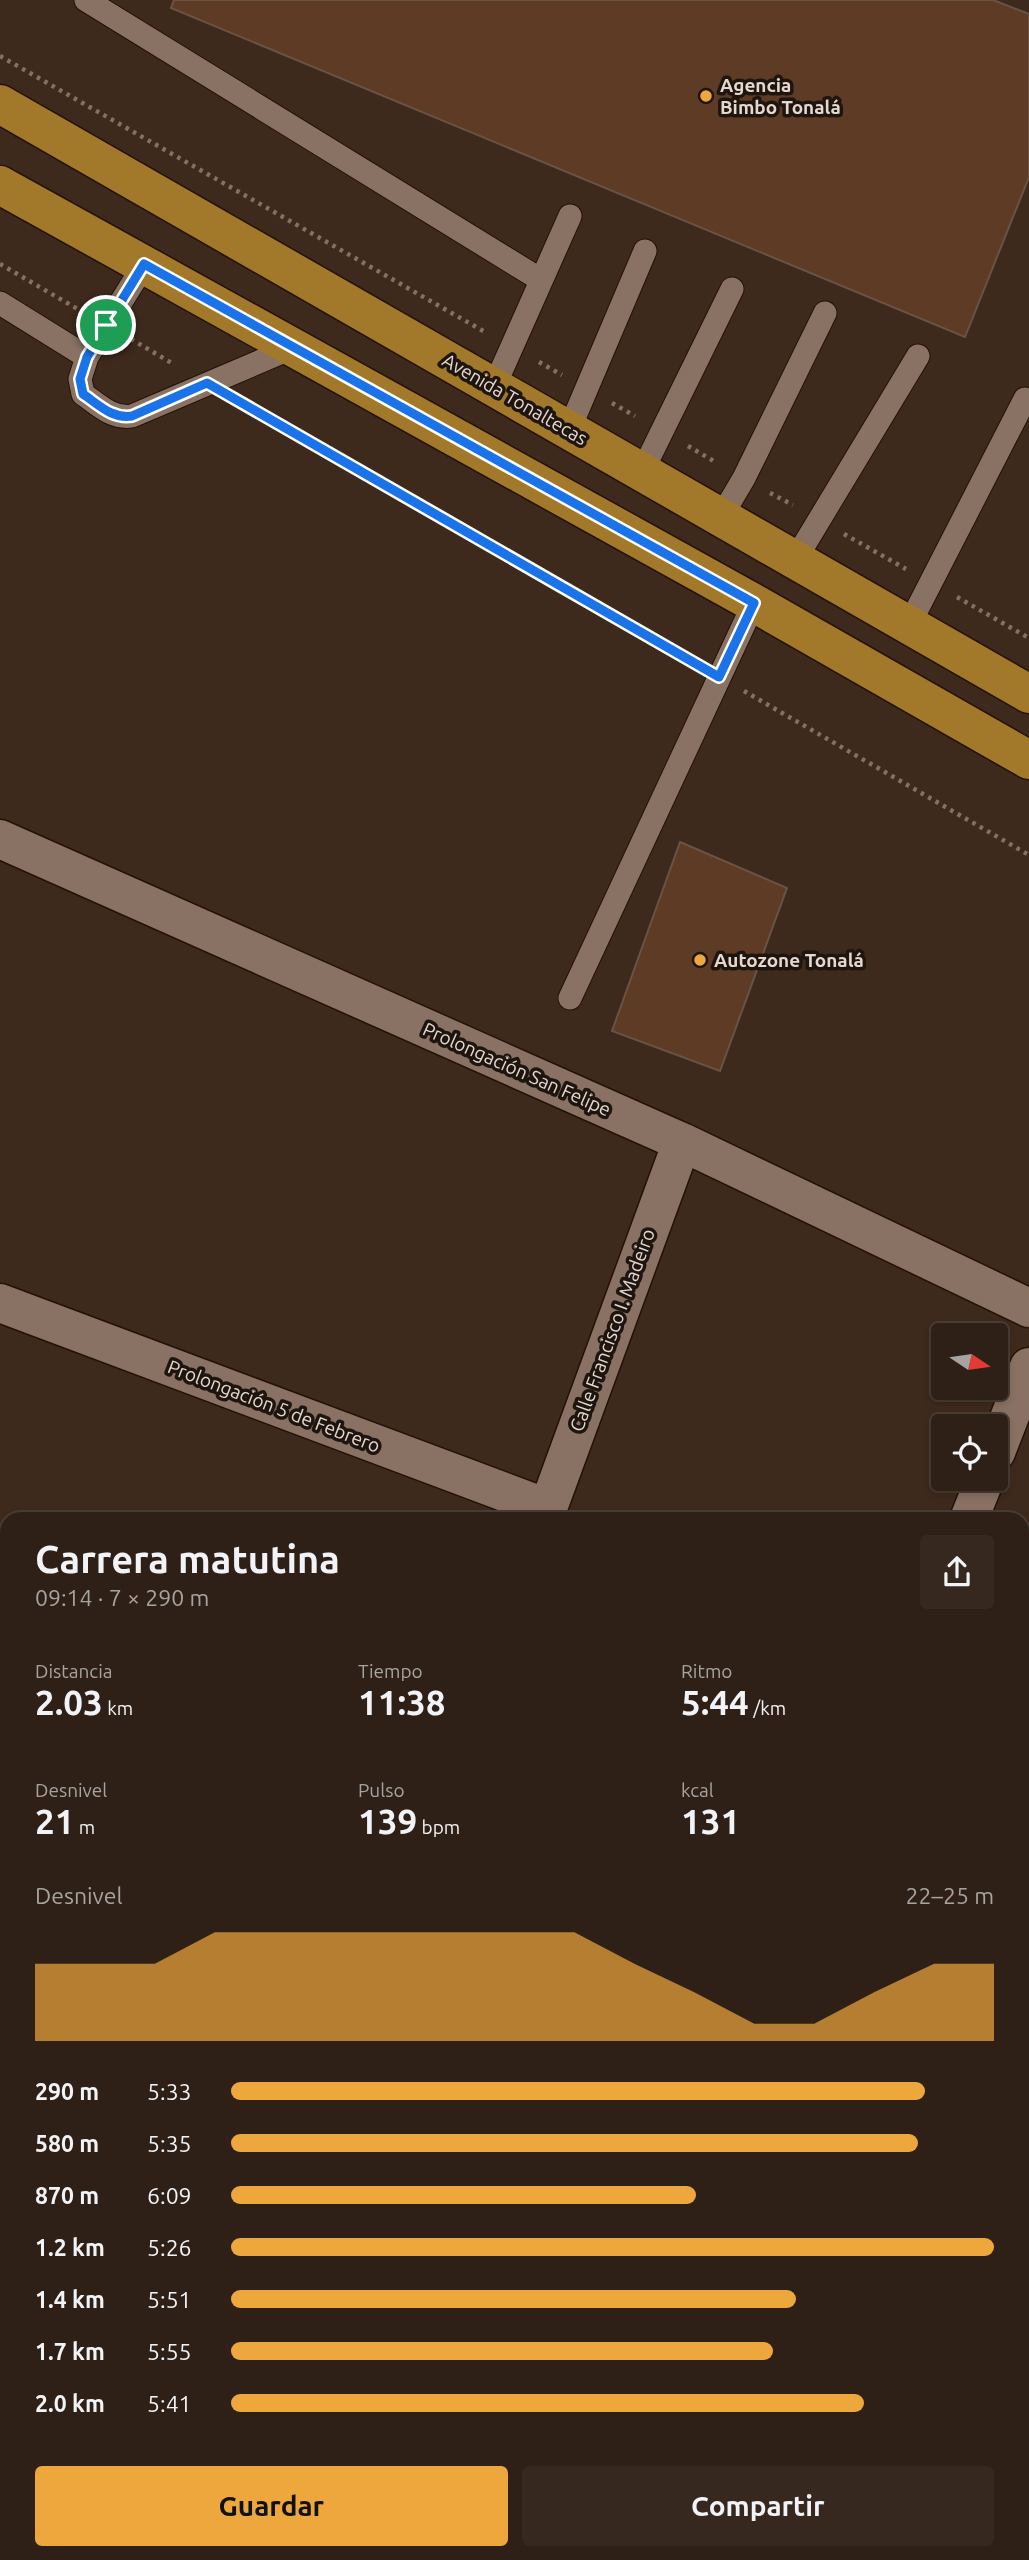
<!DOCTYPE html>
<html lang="es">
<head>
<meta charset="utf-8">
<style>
  body { margin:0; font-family:Ubuntu,sans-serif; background:#36281f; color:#f1f3f6; height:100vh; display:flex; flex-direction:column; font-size:26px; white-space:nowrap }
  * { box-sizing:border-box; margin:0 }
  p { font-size:23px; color:#a7a3a1 }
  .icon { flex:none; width:38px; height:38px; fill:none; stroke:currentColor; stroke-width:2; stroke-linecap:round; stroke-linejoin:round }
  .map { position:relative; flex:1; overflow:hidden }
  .drawer { position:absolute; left:0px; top:1512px; width:1029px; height:1048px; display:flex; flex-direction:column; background:#2e2016; border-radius:21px 21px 0 0; box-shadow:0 4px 10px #0003,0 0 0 2px #493e35 }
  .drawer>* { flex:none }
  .needle { width:46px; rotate:103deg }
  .fabs { position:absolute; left:931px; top:1323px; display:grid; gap:14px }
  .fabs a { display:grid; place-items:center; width:77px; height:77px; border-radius:7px; background:#2e2016; box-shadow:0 4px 10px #0003,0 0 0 2px #493e35; font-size:35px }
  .pin { position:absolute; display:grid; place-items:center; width:60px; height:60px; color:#fff; margin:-30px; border:4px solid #fff; border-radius:50%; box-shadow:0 2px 7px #0007 }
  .round { display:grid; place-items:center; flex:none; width:74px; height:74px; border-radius:7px; background:#36281f }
  .headline { display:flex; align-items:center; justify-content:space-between; height:119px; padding:0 35px }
  h1 { font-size:38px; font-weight:700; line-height:52px }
  .stats { display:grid; grid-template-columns:repeat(3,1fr); gap:10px; height:119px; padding:7px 35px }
  .stats div { display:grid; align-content:center }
  .stats b { font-size:35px; font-weight:700 }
  .stats small { font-size:19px; font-weight:400 }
  .stats p { font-size:19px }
  .chart { height:196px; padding:14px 35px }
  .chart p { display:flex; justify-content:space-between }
  .chart svg { width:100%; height:126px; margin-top:7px; fill:#eea73d; opacity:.7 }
  .primary-button { display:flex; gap:14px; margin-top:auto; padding:14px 35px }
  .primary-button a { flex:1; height:80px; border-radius:7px; background:#eea73d; color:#111; font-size:28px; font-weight:700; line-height:80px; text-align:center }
  .primary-button a+a { background:#36281f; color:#f1f3f6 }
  ul { padding:0 35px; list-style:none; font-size:23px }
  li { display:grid; grid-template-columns:112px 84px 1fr; align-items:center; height:52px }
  li i { height:18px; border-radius:9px; background:#eea73d }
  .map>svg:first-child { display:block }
  .building { fill:#5e3b24; stroke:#695345; stroke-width:2 }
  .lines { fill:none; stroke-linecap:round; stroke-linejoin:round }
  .lane-casing { stroke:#241206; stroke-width:25 }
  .street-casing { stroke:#241206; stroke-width:41 }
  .primary-casing { stroke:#241206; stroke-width:41 }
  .path { stroke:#827166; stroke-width:4.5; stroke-dasharray:3.5 5; stroke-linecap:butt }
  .lane { stroke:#897263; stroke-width:23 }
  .street { stroke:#897263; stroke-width:38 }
  .primary { stroke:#a2792a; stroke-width:38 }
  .route-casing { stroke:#fff; stroke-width:14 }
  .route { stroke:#1a73e8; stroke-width:9 }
  .poi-dot { fill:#eea73d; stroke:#1e150f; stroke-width:2.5 }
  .labels { text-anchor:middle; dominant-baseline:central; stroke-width:7; stroke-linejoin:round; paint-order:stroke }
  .poi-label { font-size:19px; font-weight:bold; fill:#e5d8d0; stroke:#1e150f; text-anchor:start }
  .street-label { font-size:19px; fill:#e5d8d0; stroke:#1e150f }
</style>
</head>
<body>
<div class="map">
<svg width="1029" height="2560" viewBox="0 0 1029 2560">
  <rect width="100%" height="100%" fill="#3e2a1d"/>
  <!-- building -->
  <path class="building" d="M174,0h819l36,14v163l-64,160 -794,-329z
    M680,842l107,46 -67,183 -108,-40z"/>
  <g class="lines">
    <!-- lane casing -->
    <g class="lane-casing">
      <path id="lane" d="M86,0l455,280
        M144,265l-57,92 -7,22 3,15c16,11 29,25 49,22l162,-69
        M0,303l87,54
        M494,387l76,-171
        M569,430l76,-179
        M642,472l90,-183
        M721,517l23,-39 81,-165
        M795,560l123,-204
        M909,625l116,-226
        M570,998l184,-395
        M0,2169l7,2
        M799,2553l3,7"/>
    </g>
    <!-- street casing -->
    <g class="street-casing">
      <path id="street" d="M0,839l682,303 347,166
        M0,1303l547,205
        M996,1452l33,-85
        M544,1519l138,-377
        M969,1519l16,-40
        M1022,2053l7,3
        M1022,2404l7,-23
        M975,2560l2,-7"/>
    </g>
    <!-- primary casing -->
    <g class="primary-casing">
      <path id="primary" d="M0,104l1029,590
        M0,185l754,418 275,157"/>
    </g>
    <!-- path -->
    <path class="path" d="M0,56l485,276
      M0,264l81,47
      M131,339l44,26
      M539,362l23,13
      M241,402l453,261
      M612,403l23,13
      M688,446l29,17
      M770,493l23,12
      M844,534l62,35
      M957,597l72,41
      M744,691l285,164"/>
    <!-- lane -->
    <use href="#lane" class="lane"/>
    <!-- street -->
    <use href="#street" class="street"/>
    <!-- primary -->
    <use href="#primary" class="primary"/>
  </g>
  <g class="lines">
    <!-- route casing -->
    <g class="route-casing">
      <path id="route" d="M144,264l610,339 -35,74 -512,-294 -75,33c-20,3 -33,-11 -49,-22l-3,-15 7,-22z"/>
    </g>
    <!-- route -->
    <use href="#route" class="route"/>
  </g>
  <!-- markers -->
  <g class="poi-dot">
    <circle cx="706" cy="96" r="7"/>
    <circle cx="700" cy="960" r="7"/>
  </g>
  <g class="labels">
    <!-- poi labels -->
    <g class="poi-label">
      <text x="720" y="85">Agencia<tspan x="720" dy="22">Bimbo Tonalá</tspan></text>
      <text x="714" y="960">Autozone Tonalá</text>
    </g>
    <!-- street labels -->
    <g class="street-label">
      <text transform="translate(515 399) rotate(30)">Avenida Tonaltecas</text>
      <text transform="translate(517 1069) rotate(24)">Prolongación San Felipe</text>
      <text transform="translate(612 1330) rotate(-70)">Calle Francisco I. Madeiro</text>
      <text transform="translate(274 1406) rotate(21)">Prolongación 5 de Febrero</text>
    </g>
  </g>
</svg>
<div class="fabs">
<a><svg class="needle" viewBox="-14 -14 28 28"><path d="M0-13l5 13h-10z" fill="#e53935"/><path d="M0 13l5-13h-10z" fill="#a7a3a1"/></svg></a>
<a><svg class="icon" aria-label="locate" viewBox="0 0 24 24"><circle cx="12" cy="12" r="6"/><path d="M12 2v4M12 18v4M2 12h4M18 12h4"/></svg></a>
</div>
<div class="pin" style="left:106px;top:325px;background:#1e9e55"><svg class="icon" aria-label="arrive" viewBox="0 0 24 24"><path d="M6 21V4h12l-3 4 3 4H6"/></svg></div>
<section class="drawer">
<div class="headline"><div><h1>Carrera matutina</h1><p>09:14 · 7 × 290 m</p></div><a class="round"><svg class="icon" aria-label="share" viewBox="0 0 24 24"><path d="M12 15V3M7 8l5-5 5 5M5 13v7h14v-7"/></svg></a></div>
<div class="stats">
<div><p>Distancia</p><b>2.03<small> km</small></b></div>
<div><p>Tiempo</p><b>11:38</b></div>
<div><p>Ritmo</p><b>5:44<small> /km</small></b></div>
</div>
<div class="stats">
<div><p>Desnivel</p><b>21<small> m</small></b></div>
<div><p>Pulso</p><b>139<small> bpm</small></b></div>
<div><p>kcal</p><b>131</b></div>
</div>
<div class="chart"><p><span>Desnivel</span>22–25 m</p>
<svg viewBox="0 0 160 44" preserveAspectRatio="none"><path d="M0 44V17L10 17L20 17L30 6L40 6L50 6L60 6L70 6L80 6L90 6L100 17L110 27L120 38L130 38L140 27L150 17L160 17V44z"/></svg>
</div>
<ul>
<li><b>290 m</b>5:33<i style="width:91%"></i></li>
<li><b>580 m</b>5:35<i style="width:90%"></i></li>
<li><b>870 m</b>6:09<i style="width:61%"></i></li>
<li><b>1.2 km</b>5:26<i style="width:100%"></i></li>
<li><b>1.4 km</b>5:51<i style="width:74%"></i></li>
<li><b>1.7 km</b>5:55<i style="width:71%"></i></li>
<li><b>2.0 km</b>5:41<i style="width:83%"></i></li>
</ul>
<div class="primary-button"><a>Guardar</a><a>Compartir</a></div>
</section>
</div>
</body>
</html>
